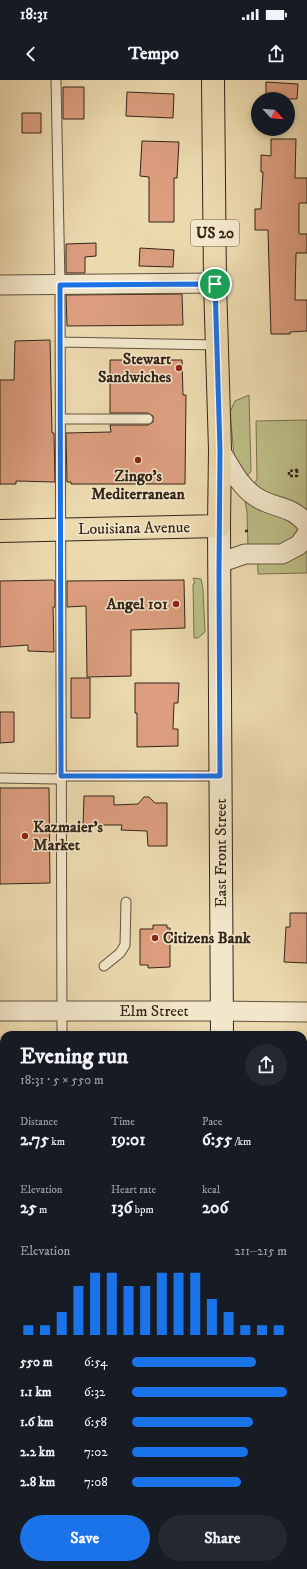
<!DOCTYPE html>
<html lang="en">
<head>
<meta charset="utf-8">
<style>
  body { margin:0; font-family:"IM FELL DW Pica",serif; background:#242831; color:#f1f3f6; height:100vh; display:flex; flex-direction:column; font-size:15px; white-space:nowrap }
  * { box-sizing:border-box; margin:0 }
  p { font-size:13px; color:#9ea1a6 }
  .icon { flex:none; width:22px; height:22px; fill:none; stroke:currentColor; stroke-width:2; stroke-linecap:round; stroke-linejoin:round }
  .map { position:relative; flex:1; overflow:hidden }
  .side { position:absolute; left:0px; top:951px; width:307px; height:538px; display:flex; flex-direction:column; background:#171b24; border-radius:12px 12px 0 0; box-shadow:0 2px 6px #0003 }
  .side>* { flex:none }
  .needle { width:26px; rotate:116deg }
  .fabs { position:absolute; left:251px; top:12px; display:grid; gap:8px }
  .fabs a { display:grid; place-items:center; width:44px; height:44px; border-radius:50%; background:#171b24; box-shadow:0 2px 6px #0003; font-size:20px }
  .pin { position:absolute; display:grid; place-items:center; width:34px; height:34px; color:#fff; margin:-17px; border:2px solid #fff; border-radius:50%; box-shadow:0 1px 4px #0007 }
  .round { display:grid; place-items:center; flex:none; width:42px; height:42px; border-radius:21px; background:#242831 }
  .head { display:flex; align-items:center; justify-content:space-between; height:68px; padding:0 20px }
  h1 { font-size:22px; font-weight:700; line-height:30px }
  .figures { display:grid; grid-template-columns:repeat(3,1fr); gap:6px; height:68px; padding:4px 20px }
  .figures div { display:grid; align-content:center }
  .figures b { font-size:17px; font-weight:700 }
  .figures small { font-size:11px; font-weight:400 }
  .figures p { font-size:11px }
  .chart { height:112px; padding:8px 20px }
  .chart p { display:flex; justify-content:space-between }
  .chart svg { width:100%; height:72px; margin-top:4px; stroke:#1a73e8; stroke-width:6 }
  .button { display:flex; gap:8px; margin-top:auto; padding:8px 20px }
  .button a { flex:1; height:46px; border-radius:24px; background:#1a73e8; color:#fff; font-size:16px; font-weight:700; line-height:46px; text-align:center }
  .button a+a { background:#242831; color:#f1f3f6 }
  ul { padding:0 20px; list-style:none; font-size:13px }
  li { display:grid; grid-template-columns:64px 48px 1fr; align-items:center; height:30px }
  li i { height:10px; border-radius:5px; background:#1a73e8 }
  .status { display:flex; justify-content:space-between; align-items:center; height:28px; padding:0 20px; background:#171b24; direction:ltr }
  .status svg { height:11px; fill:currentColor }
  header { display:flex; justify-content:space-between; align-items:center; height:52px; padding:0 20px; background:#171b24; font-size:18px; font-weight:700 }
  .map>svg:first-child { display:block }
  .green { fill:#bcbe87; stroke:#787250 }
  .building { fill:#dc9e7f; stroke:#34251a }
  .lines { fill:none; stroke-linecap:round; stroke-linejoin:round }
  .service-casing { stroke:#62523f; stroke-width:11 }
  .minor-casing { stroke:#62523f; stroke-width:21 }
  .secondary-casing { stroke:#34251a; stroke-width:24 }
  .primary-casing { stroke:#34251a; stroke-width:24 }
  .path { stroke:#34251a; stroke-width:2.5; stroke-dasharray:3 2; stroke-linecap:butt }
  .service { stroke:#f3e7cb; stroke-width:9 }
  .minor { stroke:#f3e7cb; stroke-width:19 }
  .secondary { stroke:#f3e7cb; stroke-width:22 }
  .primary { stroke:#ecdaaf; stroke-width:22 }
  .route-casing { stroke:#fff; stroke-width:8 }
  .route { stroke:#1a73e8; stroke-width:5 }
  .poi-dot { fill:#8f2418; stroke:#f3e7cb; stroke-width:1.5 }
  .labels { text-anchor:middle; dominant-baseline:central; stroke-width:3; stroke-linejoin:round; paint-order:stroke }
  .shield { fill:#f3e7cb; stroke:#6d5f4f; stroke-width:1 }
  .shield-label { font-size:15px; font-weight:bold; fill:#34251a }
  .poi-label { font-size:16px; font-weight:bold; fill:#34251a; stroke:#f3e7cb; text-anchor:end }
  .street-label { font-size:16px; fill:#34251a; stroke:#f3e7cb }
</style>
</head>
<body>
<div class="status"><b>18:31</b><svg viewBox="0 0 49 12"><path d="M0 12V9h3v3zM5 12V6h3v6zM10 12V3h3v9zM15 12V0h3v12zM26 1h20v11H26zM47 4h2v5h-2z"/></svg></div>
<header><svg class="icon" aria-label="back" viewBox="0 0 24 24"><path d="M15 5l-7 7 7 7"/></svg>Tempo<svg class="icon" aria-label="share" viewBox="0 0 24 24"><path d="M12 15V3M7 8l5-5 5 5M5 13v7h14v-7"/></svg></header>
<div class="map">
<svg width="307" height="1489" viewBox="0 0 307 1489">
  <rect width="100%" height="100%" fill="#ecdaaf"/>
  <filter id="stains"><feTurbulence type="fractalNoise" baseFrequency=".005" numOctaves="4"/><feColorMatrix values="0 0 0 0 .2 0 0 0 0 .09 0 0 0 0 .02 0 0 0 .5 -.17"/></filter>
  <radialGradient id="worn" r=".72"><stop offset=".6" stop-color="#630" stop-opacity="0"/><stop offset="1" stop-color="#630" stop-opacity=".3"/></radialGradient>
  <!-- green -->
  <path class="green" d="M249,315l2,77 -8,7 -9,-23 -4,-44 5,-11z
    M307,340v153l-49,1 -1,-26h-9l-1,-36 -2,-12 12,4v-19l-5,-1 5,-4 -1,-59z
    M193,498l8,1 2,10 2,43 -7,6h-4l-1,-54 2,-1z"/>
  <!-- building -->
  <path class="building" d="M266,2l32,2 -1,15h-31z
    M63,7h21v32h-21z
    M127,12l47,2 -1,24 -47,-2z
    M22,33h19v20h-19z
    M271,59h25l-1,39h12v25h-8v31h8v19h-11l-1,47h12v31l-17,1v2h-19l-3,-104h-13v-21h6l2,-37h-2v-17l10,1z
    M142,61l37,1 -2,36h-3v44h-25v-45l-9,-1z
    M96,163v13l-11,1v16h-19v-29z
    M140,168l34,2 -1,17 -34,-1z
    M182,214l1,31 -116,1 -1,-31z
    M50,260l2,93h2l1,49 -39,-1v3h-16v-104h14l1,-39z
    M110,280h72l1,35h3l-1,89h-114v-2h-4l-1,-49 45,-1 -1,-7h38l5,-3v-6l-5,-3h-38z
    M53,500l2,1v26h-2l1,45 -26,-1v-6l-28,2v-66z
    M184,500l1,48 -54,2v46l-44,1 -1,-71 -19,1v-26z
    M71,598h19v40h-19z
    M135,603h44l-1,20h-4l-1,26h5v17l-41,1v-34h-2z
    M0,632h14v30l-14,1z
    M0,708h49l1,95 -50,1z
    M84,716h30v9l24,-1 6,-7h5l6,6h12v43h-19l-1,-15 -26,-1 1,-5h-39z
    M290,833h17v50l-23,-1 2,-35h4z
    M153,845h14v3h3v39l-22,1v-3h-8v-36h13z"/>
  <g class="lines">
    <!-- service casing -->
    <g class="service-casing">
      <path id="service" d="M56,0l4,205 2,750
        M60,262l157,3
        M60,339h88
        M0,698l56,1 5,-3h159
        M104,886l16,-13 5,-8 1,-43
        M0,1164h4
        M69,1489v-4"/>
    </g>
    <!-- minor casing -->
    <g class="minor-casing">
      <path id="minor" d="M0,205l215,-2
        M220,370c10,16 19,36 36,47 18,12 37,8 51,28
        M219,483l26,-9h37l17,-9 8,-11
        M0,931h222l85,1
        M303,1170h4
        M303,1397h4
        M0,1398h4"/>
    </g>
    <!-- secondary casing -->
    <g class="secondary-casing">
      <path id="secondary" d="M219,446l3,509
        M221,1485v4"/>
    </g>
    <!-- primary casing -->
    <g class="primary-casing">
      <path id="primary" d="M0,451l219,-5 1,-76 -5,-167 -2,-203"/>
    </g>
    <!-- path -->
    <path class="path" d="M297,390v6h-8v-5z
      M245,451h4"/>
    <!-- service -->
    <use href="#service" class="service"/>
    <!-- minor -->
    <use href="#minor" class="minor"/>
    <!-- secondary -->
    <use href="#secondary" class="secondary"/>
    <!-- primary -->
    <use href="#primary" class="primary"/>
  </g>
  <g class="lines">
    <!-- route casing -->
    <g class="route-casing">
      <path id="route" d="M215,204l5,166 -1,123 1,203h-159l-1,-491z"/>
    </g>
    <!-- route -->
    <use href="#route" class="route"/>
  </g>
  <!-- markers -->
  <g class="poi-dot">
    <circle cx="179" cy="288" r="4"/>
    <circle cx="138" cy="380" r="4"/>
    <circle cx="176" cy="524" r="4"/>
    <circle cx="25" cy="756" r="4"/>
    <circle cx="155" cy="858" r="4"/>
  </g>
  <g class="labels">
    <!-- shield labels -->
    <rect class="shield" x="191" y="140" width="48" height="26" rx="3"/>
    <g class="shield-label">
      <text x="215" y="153">US 20</text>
    </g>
    <!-- poi labels -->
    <g class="poi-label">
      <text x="171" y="279">Stewart<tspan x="171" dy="18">Sandwiches</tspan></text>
      <text x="138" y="396" text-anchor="middle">Zingo's<tspan x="138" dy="18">Mediterranean</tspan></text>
      <text x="168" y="524">Angel 101</text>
      <text x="33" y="747" text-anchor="start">Kazmaier's<tspan x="33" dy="18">Market</tspan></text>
      <text x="163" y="858" text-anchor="start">Citizens Bank</text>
    </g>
    <!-- street labels -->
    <g class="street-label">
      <text transform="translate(134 448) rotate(-1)">Louisiana Avenue</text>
      <text transform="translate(221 773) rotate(-90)">East Front Street</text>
      <text x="154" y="931">Elm Street</text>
    </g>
  </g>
  <rect width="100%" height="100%" filter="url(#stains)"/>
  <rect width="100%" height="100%" fill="url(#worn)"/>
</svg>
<div class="fabs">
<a><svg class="needle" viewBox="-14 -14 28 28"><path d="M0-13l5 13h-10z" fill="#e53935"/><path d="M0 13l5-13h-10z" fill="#9ea1a6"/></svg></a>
</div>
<div class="pin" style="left:215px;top:204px;background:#1e9e55"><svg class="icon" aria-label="arrive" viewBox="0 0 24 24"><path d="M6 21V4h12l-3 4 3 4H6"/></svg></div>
<section class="side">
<div class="head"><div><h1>Evening run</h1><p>18:31 · 5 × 550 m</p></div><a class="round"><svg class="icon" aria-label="share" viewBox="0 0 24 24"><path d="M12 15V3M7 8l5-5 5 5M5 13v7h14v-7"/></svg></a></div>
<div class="figures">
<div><p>Distance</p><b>2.75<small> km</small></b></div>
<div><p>Time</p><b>19:01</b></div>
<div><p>Pace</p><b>6:55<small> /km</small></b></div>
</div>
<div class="figures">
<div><p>Elevation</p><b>25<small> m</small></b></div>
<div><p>Heart rate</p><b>136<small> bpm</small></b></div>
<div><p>kcal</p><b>206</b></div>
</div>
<div class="chart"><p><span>Elevation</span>211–215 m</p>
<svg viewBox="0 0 160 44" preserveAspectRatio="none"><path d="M5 44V38M15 44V38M25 44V30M35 44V14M45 44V6M55 44V6M65 44V14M75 44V14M85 44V6M95 44V6M105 44V6M115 44V22M125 44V30M135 44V38M145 44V38M155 44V38"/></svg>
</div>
<ul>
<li><b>550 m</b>6:54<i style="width:80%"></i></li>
<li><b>1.1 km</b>6:32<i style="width:100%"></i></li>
<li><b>1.6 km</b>6:58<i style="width:78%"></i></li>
<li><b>2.2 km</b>7:02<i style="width:75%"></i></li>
<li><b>2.8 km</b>7:08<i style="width:70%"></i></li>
</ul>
<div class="button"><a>Save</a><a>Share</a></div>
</section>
</div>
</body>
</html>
